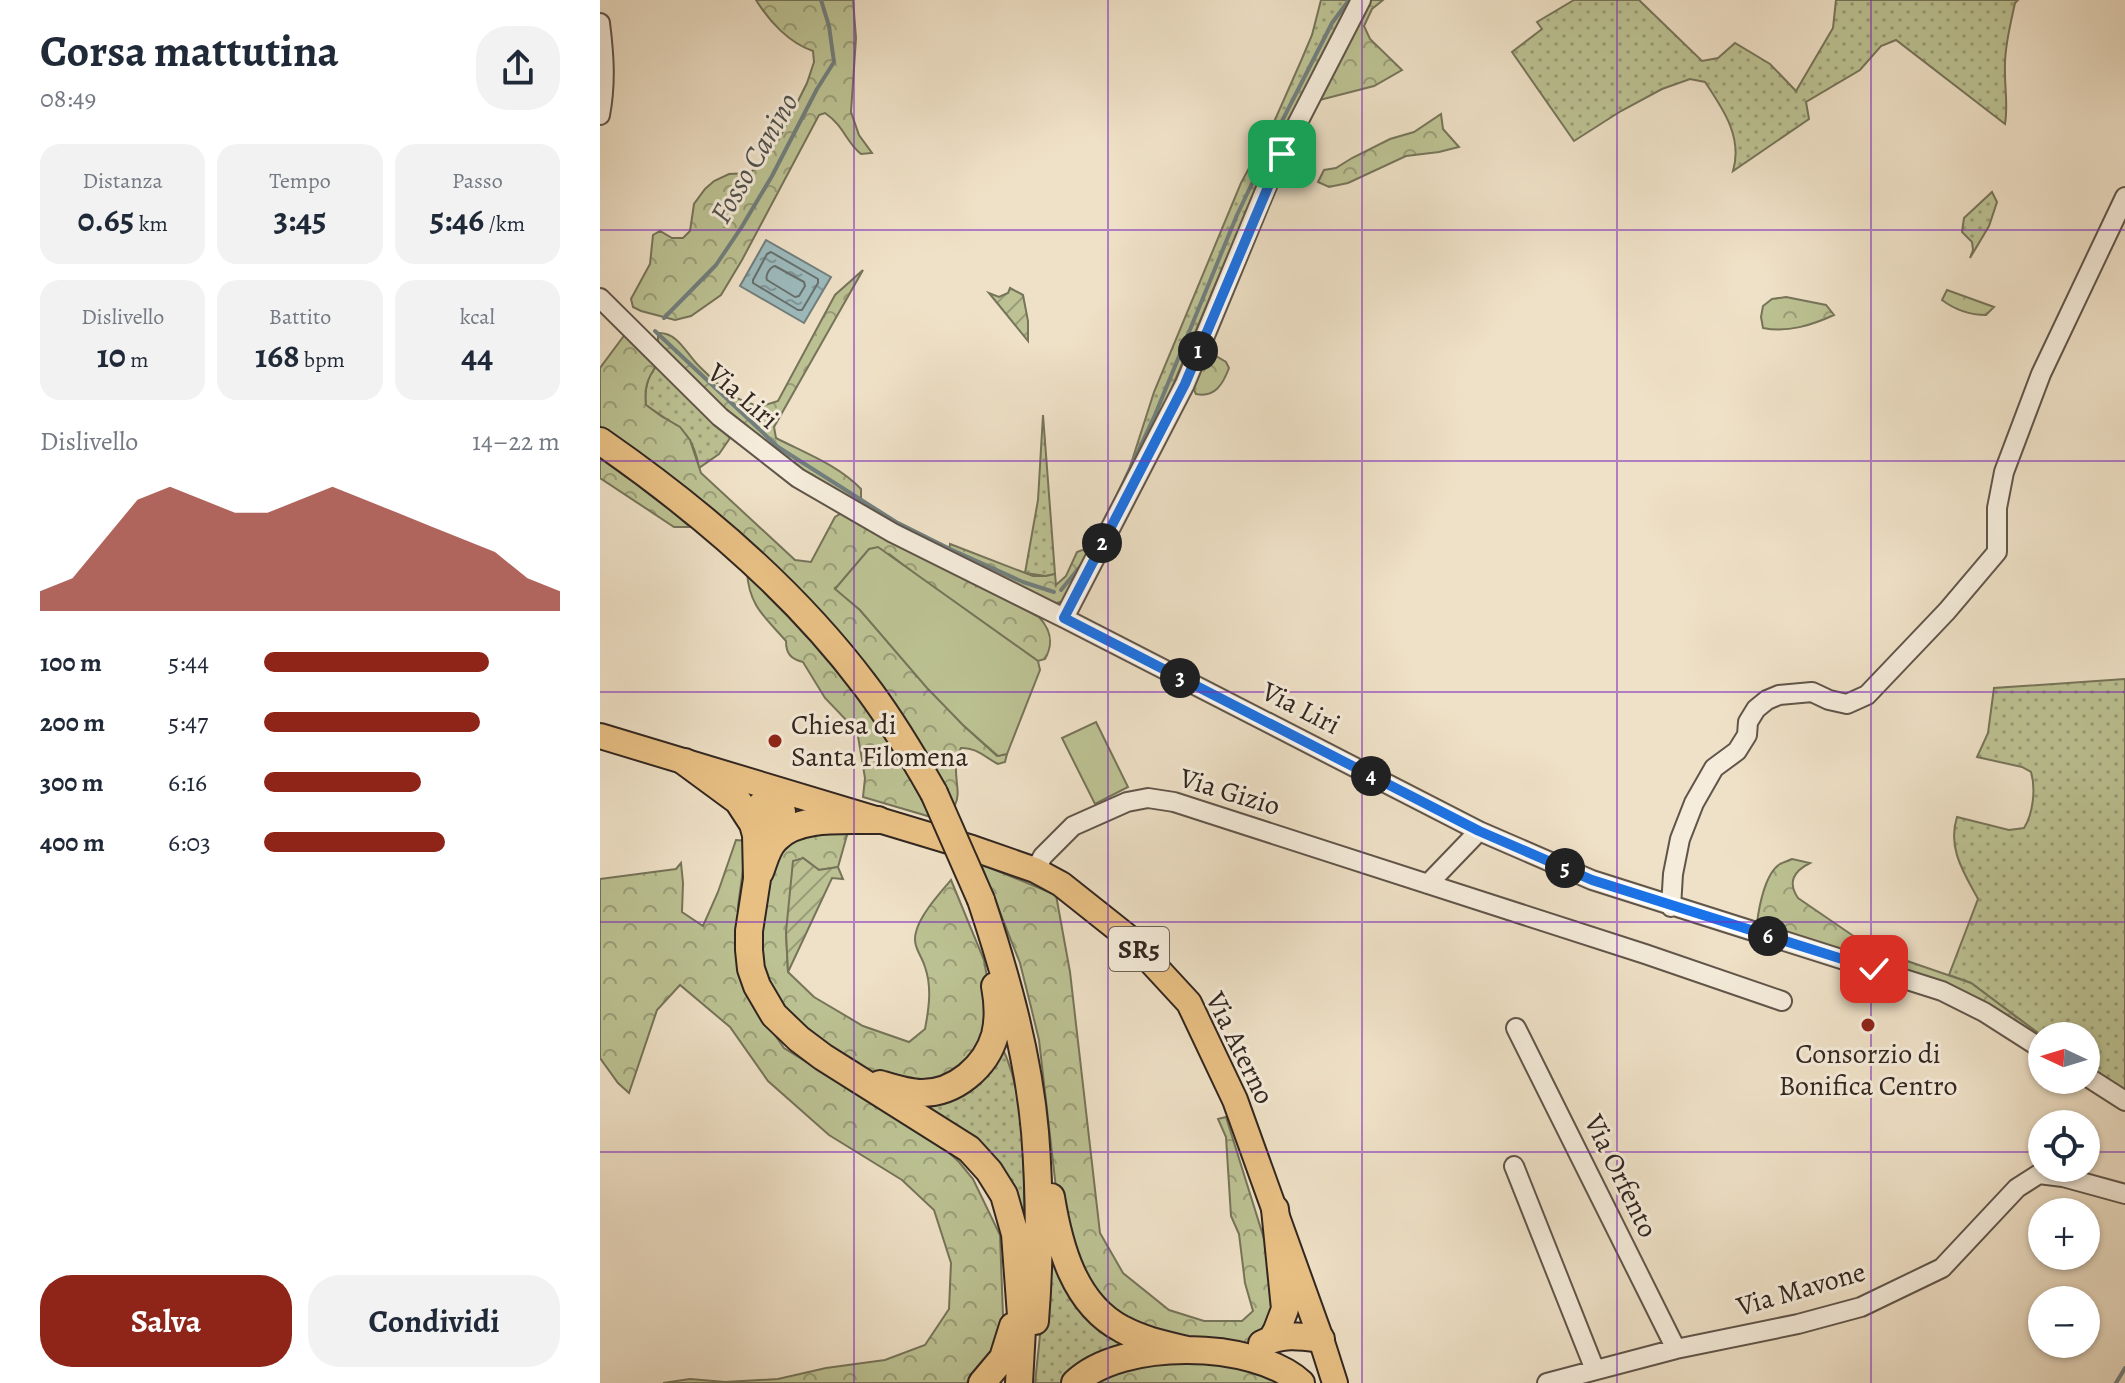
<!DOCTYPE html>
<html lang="it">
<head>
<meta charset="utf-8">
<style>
  body { margin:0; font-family:Alegreya,serif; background:#f2f2f3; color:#1f2937; height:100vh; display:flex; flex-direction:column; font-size:30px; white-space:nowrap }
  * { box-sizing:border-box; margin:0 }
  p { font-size:26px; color:#747a83 }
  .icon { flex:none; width:44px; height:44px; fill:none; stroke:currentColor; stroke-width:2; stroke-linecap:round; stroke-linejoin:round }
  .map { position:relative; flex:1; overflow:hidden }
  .drawer { display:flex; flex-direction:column; background:#fff; width:600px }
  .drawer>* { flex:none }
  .needle { width:52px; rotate:274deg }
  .buttons { position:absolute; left:1428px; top:1022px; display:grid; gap:16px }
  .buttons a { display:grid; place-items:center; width:72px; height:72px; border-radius:50%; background:#fff; box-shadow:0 2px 6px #0004; font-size:40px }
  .pin { position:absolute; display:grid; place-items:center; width:68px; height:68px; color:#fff; margin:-34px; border-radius:16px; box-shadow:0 4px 12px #0006 }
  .km { position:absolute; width:40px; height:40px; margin:-20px; border-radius:50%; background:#222; color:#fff; font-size:22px; line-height:40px; text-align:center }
  .round { display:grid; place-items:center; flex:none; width:84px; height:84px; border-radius:32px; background:#f2f2f3 }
  .summary { display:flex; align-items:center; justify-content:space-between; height:136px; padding:0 40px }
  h1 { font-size:44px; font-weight:700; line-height:60px }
  .metrics { display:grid; grid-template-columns:repeat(3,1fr); gap:12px; height:136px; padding:8px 40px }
  .metrics div { display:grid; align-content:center; border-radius:20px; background:#f2f2f3; text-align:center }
  .metrics b { font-size:34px; font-weight:700 }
  .metrics small { font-size:22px; font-weight:400 }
  .metrics p { font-size:22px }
  .chart { height:224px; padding:16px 40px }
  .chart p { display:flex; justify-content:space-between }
  .chart svg { width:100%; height:144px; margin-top:8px; fill:#8f2418; opacity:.7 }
  .primary-button { display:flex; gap:16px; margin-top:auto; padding:16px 40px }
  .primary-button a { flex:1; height:92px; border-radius:32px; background:#8f2418; color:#fff; font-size:32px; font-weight:700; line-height:92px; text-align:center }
  .primary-button a+a { background:#f2f2f3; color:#1f2937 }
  ul { padding:0 40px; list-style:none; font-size:26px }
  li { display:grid; grid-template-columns:128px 96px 1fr; align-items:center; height:60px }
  li i { height:20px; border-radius:10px; background:#8f2418 }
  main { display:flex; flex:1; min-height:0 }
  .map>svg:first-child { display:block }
  .grass { fill:url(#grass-dots); stroke:#76745a; stroke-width:2 }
  .forest { fill:url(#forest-crowns); stroke:#76745a; stroke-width:2 }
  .garden { fill:url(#garden-furrows); stroke:#76745a; stroke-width:2 }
  .pitch { fill:#bcc293; stroke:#76745a; stroke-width:2 }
  .water { fill:url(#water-ripples); stroke:#727f7e; stroke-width:2 }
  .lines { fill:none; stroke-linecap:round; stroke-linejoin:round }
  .shore { stroke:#67706e; stroke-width:2 }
  .stream { stroke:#727f7e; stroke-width:4 }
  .minor-casing { stroke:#60554a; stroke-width:22 }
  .major-casing { stroke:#312620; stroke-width:28 }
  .highway-casing { stroke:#312620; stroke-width:30 }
  .minor { stroke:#f5ecdb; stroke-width:18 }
  .major { stroke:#e8c084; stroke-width:24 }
  .highway { stroke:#e8c084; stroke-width:26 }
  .highway-bridge-casing { stroke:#312620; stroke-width:30; stroke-linecap:butt }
  .highway-bridge { stroke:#e8c084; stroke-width:26 }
  .route-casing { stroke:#fff; stroke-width:16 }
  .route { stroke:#1a73e8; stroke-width:10 }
  .grid { fill:none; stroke:#7b2cbf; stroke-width:2; stroke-opacity:0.55 }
  .poi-dot { fill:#8f2418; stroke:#f5ecdb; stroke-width:3 }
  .labels { text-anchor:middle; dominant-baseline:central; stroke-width:6; stroke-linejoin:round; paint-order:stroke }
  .shield { fill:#f5ecdb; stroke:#6c6158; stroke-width:2 }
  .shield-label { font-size:26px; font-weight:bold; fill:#312620 }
  .street-label { font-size:28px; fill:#312620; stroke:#f5ecdb }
  .poi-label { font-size:28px; fill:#312620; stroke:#f5ecdb; text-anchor:start }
  .water-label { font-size:30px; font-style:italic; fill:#51534f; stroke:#f5ecdb }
</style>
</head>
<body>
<main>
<section class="drawer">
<div class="summary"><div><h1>Corsa mattutina</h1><p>08:49</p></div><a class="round"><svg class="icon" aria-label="share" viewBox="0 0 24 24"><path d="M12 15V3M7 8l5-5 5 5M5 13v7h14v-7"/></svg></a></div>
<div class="metrics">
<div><p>Distanza</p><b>0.65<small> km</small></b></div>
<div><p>Tempo</p><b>3:45</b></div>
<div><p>Passo</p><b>5:46<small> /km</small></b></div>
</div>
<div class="metrics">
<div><p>Dislivello</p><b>10<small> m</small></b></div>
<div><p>Battito</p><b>168<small> bpm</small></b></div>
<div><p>kcal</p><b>44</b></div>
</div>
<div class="chart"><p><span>Dislivello</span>14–22 m</p>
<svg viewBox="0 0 160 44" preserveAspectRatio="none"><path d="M0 44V38L10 34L20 22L30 10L40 6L50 10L60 14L70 14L80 10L90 6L100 10L110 14L120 18L130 22L140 26L150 34L160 38V44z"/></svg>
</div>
<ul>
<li><b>100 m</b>5:44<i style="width:76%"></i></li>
<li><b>200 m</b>5:47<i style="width:73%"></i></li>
<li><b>300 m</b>6:16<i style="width:53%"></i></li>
<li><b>400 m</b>6:03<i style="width:61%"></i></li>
</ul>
<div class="primary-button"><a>Salva</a><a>Condividi</a></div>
</section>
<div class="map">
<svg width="1525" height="1383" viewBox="0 0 1525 1383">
  <defs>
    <pattern id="grass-dots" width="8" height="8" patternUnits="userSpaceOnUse" patternTransform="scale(2)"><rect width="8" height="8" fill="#bcc293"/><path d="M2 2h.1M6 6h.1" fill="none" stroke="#999d78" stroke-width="1.8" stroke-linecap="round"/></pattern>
    <pattern id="forest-crowns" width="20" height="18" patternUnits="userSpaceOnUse" patternTransform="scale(2)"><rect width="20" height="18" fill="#bcc293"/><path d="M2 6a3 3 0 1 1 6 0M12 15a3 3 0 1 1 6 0" fill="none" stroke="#999d78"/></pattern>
    <pattern id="garden-furrows" width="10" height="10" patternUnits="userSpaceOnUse" patternTransform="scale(2)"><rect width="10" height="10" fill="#bcc293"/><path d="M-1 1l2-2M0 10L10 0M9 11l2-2" fill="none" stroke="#999d78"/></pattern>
    <pattern id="water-ripples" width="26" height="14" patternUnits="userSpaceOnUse" patternTransform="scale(2)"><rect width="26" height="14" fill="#9dbbbd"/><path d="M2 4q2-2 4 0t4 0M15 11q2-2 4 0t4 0" fill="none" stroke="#819899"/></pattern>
  </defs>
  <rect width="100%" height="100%" fill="#efe1c7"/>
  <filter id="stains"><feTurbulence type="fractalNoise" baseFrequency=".0025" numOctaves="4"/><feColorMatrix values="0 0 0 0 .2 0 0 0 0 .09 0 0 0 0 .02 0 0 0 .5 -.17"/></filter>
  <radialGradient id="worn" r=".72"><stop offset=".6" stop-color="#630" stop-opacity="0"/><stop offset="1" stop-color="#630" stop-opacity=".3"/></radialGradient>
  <!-- grass -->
  <path class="grass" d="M721,0h33l-23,37 -60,120 -52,119 -67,159 -33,66 35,-109 87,-209 33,-61 27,-61 11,-26z
    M974,0h65l63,61 16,-3 17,-15 35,21 26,27 37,-63 3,-28h182l-3,3c-5,23 -11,47 -10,70 0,18 3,33 0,51l-109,-84 -15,6 -21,24 -54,32 3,17 -76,52c10,-34 -10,-62 -28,-89l-15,-3 -28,10 -41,22 -47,30 -62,-89 30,-23 -5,-7z
    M1392,192l5,10 -8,24 -19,32 3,-8 -1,-8 -10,-10 2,-14z
    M57,365l73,73 -11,16 -20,14c-7,-41 -24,-41 -53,-63 -2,-16 1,-27 11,-40z
    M443,415l12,159 -9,2 -21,-3 13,-73z
    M1525,679v415l-39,-27v-31h-44l-71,-53 -22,-8 29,-76c-14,-26 -31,-51 -21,-82l52,13 15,-2c9,-14 12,-39 7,-56l-9,-5 -45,-10 11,-24 6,-45z
    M401,1045c28,57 22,127 23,189l-112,-135z
    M446,1242l82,102 -60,31 -7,8h-26l12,-114z"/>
  <!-- forest -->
  <path class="forest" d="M156,0h97l3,38 -5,74 8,23 13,18 -11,1c-15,-12 -17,-28 -36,-41l-6,2 -77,145 -21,35 -30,21 -16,4 -34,-9 -8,-4 -2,-8 19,-35 3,-29 7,-4 12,7h11l7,-7 4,-27 11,-15 9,-8 15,-7 21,-1 11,-10 18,-24 28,-56 7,-21 -1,-11c-24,-8 -44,-30 -57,-51z
    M763,0h20l-11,9 -8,17 6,13 32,31 -28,16 -62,16z
    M841,114l2,15 16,18 -20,5 -33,4 -58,27 -19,4 -11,-5 6,-12 12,-2 16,-10 38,-19 24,-7z
    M263,270l-89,157 2,11c29,15 62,27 85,51v10l-6,4c-32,-20 -65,-38 -94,-61 -37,-29 -70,-66 -103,-99v-10c21,-1 29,23 43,35 10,10 22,21 34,29 7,4 16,6 24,10l19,-6 57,-106z
    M1347,290l47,17 -8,8c-16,0 -32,-6 -44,-15z
    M1186,297l40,8 8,10c-22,10 -46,18 -71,13l-2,-11 2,-11 9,-7z
    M26,333l31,32c-10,13 -13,24 -11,40l15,11 19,11 10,13 11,33 94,87 16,2 24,-45 10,-6 69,40 125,66c12,13 15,26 6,42l-7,2 -94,-65 -55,-42 -54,34 25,22 103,115 34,31 10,-2 -2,8 -7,2c-12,-6 -22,-17 -37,-16 -12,22 2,42 -6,57h-5l-66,-105 -284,-270v-62z
    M611,353l15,9 3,6c-6,16 -14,30 -33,26l-3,-6 11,-34z
    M0,455l43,31 47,41h-16l-74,-49z
    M500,536l-35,65 -9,2 -11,-4 -96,-47 1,-8 83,32h13l9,-2 1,11 10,-9 11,-24 11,-4z
    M147,572l58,56 61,79 44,71 21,39 -68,-20 2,-19 -7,-42 -7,-11 -26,-27 -22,-36c-12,-3 -17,-8 -17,-21 -21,-24 -37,-35 -39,-69z
    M249,828l-11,39 -19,3 -16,-12 -17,74 2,40 26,25 49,29 46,16 16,-13c4,-21 7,-42 0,-62 -4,-13 -13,-21 -9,-35 4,-17 23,-38 35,-52l33,80 7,40 -2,28 -22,39 -50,20 -53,-15 -77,-56 -21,-30 -8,-32 5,-65 19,-49z
    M136,840l11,1 -9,65v46l11,46 35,50 159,99 16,15 14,17 27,56 3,81 -8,43 -29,24h-303l27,-4 35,3 53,-3 48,-11 59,-8 40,-15 24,-36 2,-46 -17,-53 -32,-30 -73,-45 -61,-54 -38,-54 -50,-42 -23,25 -28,83 -11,-10 -18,-25v-179l76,-10 5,-6 2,20 -1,29 21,14 15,-34z
    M1192,859l18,4c-16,8 -23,19 -12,35l54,37 32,18 87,30 71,53v6l-285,-119c2,-16 8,-50 23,-59 4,-2 8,-3 12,-5z
    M381,864l75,31 14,77 30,261 23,40 46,37 35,11h38l11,-10 -8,-28 -6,-49 -8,-18 -5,-79 -8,-18 8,-2 45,144 1,64 -22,18 -16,3 -105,-20 -49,-50 -21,-62 -20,-174 -8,-33 -11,-44z
    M562,1359l94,8 34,16h-205z"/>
  <!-- garden -->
  <path class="garden" d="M410,288l13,7 5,26v20l-39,-48 10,4 9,-4z
    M203,858l16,12 19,-3 5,12 -11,-1 -44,94 -2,-40 7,-71z"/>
  <!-- pitch -->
  <path class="pitch" d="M278,547l160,114 2,9 -33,84 -9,2 -35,-31 -36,-37 -67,-78 -25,-21 34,-40z
    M496,722l32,65 -33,17 -33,-66z"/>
  <!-- water -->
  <path class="water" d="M166,240l65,37 -27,46 -64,-37z"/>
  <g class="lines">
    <!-- shore -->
    <path class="shore" d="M171,252l47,27v4l-16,27h-4l-45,-27v-3l14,-26z
      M175,266l29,16 1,4 -6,10 -4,1 -28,-17c-2,-5 3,-13 8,-14z"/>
    <!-- stream -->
    <path class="stream" d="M64,318l52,-53 25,-37 31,-52 45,-87 17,-27 -5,-36 -8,-26
      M55,331l123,116 118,75 54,27 73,33 31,10
      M515,501l40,-86 82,-200 42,-88 53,-104 17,-23
      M461,590l23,-28
      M1516,1383l9,-15"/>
    <!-- minor casing -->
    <g class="minor-casing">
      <path id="minor" d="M0,23c4,32 6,60 0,92
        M0,298l120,119 78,61 95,55 171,85 415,213 113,49 350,111 42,21 58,37
        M464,618l121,-234 89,-215 87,-169
        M435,870l8,-14 30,-30 54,-24 21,-4 26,4 471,152 137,47
        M828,884l51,-53
        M1071,907l2,-33 7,-35 14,-36 20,-35 23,-17 10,-16 1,-13 8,-13 11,-9 12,-5 33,-3 17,8 18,4 20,-9 80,-84 50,-59v-44l7,-36 37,-98 84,-177
        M916,1028l160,321
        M1486,1076l39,25
        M914,1166l81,204
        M947,1383l129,-34 122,-25 63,-17 81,-39 75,-80 22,-14 24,3 62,17"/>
    </g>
    <!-- major casing -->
    <g class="major-casing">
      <path id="major" d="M0,736l372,112 63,22 26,14 68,54 60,65 46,97 86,239 14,44"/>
    </g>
    <!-- highway casing -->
    <g class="highway-casing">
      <path id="highway" d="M0,441c98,68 193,148 265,244 26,34 48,71 69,108
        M85,762l53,39 15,23 3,11 1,44 -8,52v19l2,19 6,17 17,29 25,24 24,18 146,92 20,22 15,24 11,39 7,95 -3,54
        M153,824l7,-18 17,-15 5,21 -9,29
        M160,872c4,-10 7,-25 16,-33 22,-24 71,-18 102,-19
        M381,900c25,75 47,153 54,232 5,63 5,127 0,189
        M280,1084c13,4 28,9 42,9 33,0 64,-26 73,-58 4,-16 3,-33 0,-49
        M451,1197c8,49 23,107 71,132 20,11 44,16 65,21
        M672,1339l5,-9 8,-21 -10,-100
        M662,1344c20,-11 38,-8 59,-5
        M382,1383l21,-25 10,-32
        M475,1383c46,-45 179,-43 226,0"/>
    </g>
    <!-- minor -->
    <use href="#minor" class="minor"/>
    <!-- major -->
    <use href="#major" class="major"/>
    <!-- highway -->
    <use href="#highway" class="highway"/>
    <!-- highway-bridge casing -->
    <g class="highway-bridge-casing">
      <path id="highway-bridge" d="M334,793l47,107"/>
    </g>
    <!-- highway-bridge -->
    <use href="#highway-bridge" class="highway-bridge"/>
  </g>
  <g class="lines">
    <!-- route casing -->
    <g class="route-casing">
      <path id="route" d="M682,154l-97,230 -121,234 415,213 113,49 282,89"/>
    </g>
    <!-- route -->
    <use href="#route" class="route"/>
  </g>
  <!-- grid -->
  <path class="grid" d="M254,0v1383M508,0v1383M762,0v1383M1017,0v1383M1271,0v1383M0,230h1525M0,461h1525M0,692h1525M0,922h1525M0,1152h1442M1486,1152h39"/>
  <!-- markers -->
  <g class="poi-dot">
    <circle cx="175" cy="741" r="8"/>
    <circle cx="1268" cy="1025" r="8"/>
  </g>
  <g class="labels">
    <!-- shield labels -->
    <rect class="shield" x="509" y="927" width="60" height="44" rx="6"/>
    <g class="shield-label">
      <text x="539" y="949">SR5</text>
    </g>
    <!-- street labels -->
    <g class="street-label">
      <text transform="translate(143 396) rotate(41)">Via Liri</text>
      <text transform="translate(701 708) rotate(27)">Via Liri</text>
      <text transform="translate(630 792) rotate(17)">Via Gizio</text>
      <text transform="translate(640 1048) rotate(64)">Via Aterno</text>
      <text transform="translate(1021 1176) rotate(64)">Via Orfento</text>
      <text transform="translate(1201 1289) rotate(-16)">Via Mavone</text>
    </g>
    <!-- poi labels -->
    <g class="poi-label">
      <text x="191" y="725">Chiesa di<tspan x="191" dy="32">Santa Filomena</tspan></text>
      <text x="1268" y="1054" text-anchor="middle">Consorzio di<tspan x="1268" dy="32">Bonifica Centro</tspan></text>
    </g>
    <!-- water labels -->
    <g class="water-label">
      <text transform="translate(154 158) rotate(-60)">Fosso Canino</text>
    </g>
  </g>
  <rect width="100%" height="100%" filter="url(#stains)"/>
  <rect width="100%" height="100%" fill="url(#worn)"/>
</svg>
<div class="buttons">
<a><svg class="needle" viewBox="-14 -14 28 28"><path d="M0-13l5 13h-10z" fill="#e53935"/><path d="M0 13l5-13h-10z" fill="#747a83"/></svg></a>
<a><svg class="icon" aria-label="locate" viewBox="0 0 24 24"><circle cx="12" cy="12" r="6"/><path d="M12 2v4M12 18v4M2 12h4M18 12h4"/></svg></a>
<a>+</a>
<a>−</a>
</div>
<div class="pin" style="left:682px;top:154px;background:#1e9e55"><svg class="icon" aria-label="arrive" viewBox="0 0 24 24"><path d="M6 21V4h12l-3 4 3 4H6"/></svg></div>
<div class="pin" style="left:1274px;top:969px;background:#d93025"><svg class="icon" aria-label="check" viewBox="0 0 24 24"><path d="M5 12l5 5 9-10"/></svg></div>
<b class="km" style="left:598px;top:351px">1</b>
<b class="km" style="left:502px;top:543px">2</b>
<b class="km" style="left:580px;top:678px">3</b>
<b class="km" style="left:771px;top:776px">4</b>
<b class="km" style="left:965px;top:868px">5</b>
<b class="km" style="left:1168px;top:936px">6</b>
</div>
</main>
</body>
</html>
